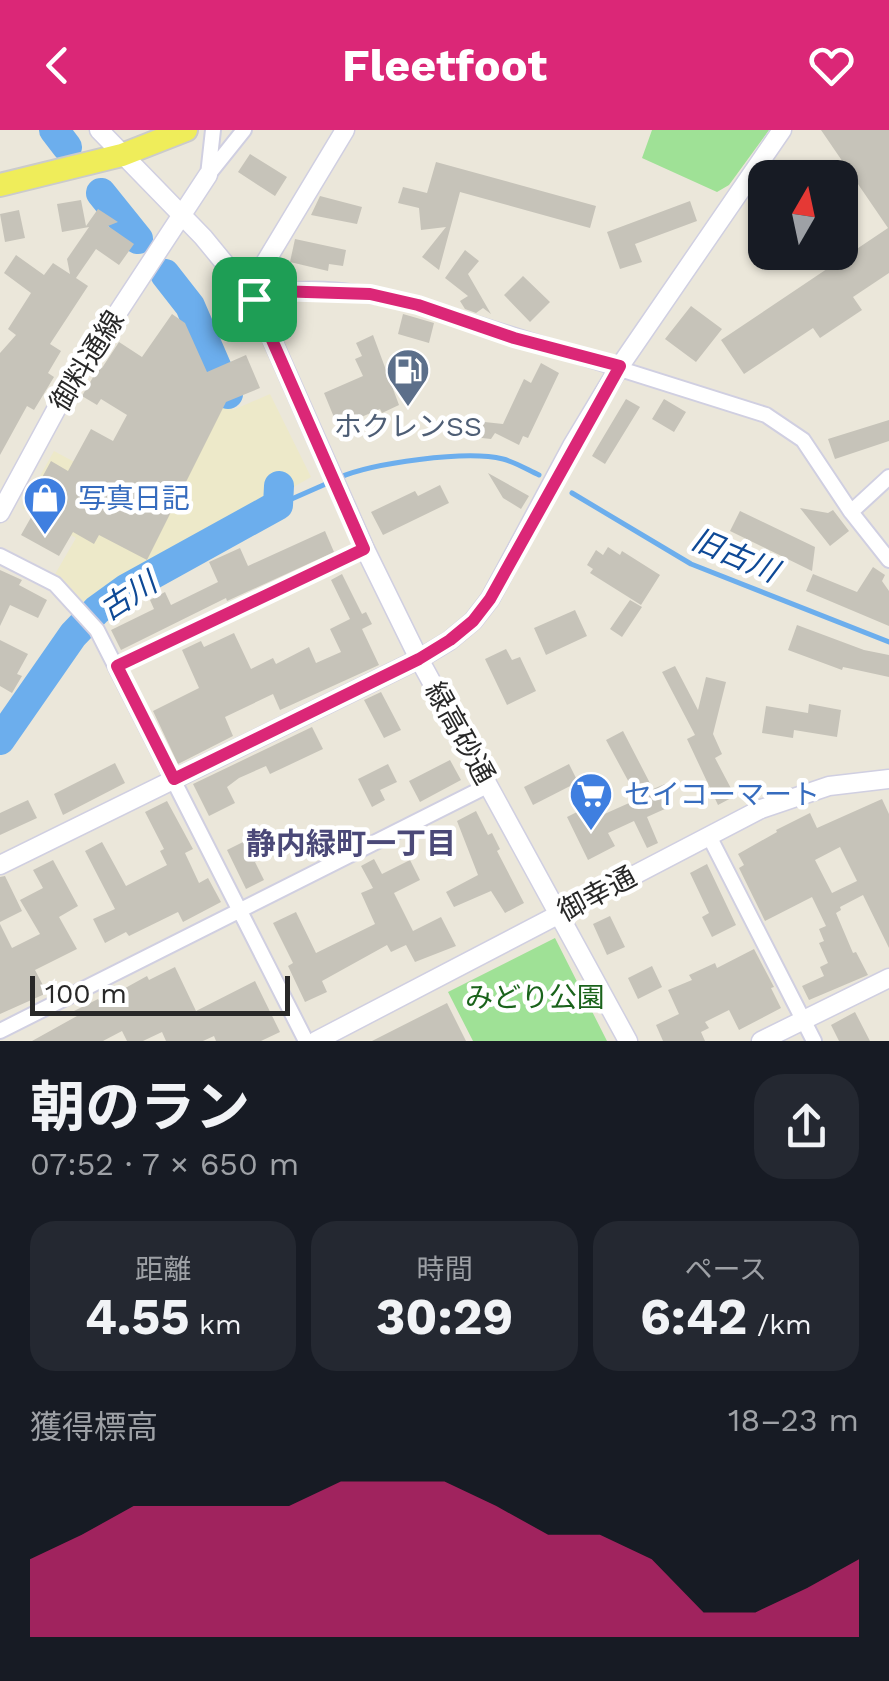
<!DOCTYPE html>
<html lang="ja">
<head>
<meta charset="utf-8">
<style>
  body { margin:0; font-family:"Work Sans","Noto Sans JP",sans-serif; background:#242831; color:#f1f3f6; height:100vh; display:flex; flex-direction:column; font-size:38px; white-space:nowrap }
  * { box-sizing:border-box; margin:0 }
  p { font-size:32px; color:#9ea1a6 }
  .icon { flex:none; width:55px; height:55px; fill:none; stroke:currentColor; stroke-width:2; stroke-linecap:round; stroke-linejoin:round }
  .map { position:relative; height:911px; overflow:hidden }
  .details { display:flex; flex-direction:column; background:#171b24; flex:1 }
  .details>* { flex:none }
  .needle { width:65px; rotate:9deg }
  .fabs { position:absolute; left:748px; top:30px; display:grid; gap:20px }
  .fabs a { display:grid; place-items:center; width:110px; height:110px; border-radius:20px; background:#171b24; box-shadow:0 2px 8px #0004; font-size:50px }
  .scale { position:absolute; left:30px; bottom:25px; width:260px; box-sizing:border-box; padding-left:10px; border:5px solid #282828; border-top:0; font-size:28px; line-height:35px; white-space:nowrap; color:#282828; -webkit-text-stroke:8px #fff; paint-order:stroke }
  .pin { position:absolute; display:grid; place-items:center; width:85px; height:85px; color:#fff; margin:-42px; border-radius:20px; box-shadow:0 5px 15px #0006 }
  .round { display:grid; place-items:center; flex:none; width:105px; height:105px; border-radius:30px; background:#242831 }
  .headline { display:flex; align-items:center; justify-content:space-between; height:170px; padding:0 30px }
  h1 { font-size:55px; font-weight:700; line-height:75px }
  .figures { display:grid; grid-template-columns:repeat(3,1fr); gap:15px; height:170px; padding:10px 30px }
  .figures div { display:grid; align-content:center; border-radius:25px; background:#242831; text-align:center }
  .figures b { font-size:50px; font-weight:700 }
  .figures small { font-size:28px; font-weight:400 }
  .figures p { font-size:28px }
  .chart { height:280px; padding:20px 30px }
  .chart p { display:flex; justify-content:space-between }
  .chart svg { width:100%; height:180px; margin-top:10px; fill:#db2777; opacity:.7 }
  header { display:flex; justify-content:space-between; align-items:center; height:130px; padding:0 30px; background:#db2777; color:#fff; font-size:45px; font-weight:700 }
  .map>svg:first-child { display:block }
  .education { fill:#ede9c9 }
  .green { fill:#9fe196 }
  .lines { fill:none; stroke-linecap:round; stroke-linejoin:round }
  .stream { stroke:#6caeed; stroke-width:5 }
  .river { stroke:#6caeed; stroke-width:30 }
  .building { fill:#c6c3b9; fill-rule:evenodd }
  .minor-casing { stroke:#d0cfe1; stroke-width:18 }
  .tertiary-casing { stroke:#d0cfe1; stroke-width:21 }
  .primary-casing { stroke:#cbcbcb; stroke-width:26 }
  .minor { stroke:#fff; stroke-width:14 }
  .tertiary { stroke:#fff; stroke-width:18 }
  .primary { stroke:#efed5a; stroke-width:22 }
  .route-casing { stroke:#fff; stroke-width:20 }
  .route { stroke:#db2777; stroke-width:12 }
  .labels { text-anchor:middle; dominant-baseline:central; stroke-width:9; stroke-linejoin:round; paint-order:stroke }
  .street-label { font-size:28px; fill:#282828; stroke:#fff }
  .service-label { font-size:28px; fill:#4e5e75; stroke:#fff }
  .shop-label { font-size:28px; fill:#366cbe; stroke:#fff; text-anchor:start }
  .park-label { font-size:28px; fill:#1a631b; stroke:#fff }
  .water-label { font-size:30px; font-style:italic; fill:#0e4996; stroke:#fff }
  .neighbourhood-label { font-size:30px; font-weight:bold; fill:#4b4978; stroke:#fff }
</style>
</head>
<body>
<header><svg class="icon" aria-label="back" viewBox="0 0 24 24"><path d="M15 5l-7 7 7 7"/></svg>Fleetfoot<svg class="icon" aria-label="heart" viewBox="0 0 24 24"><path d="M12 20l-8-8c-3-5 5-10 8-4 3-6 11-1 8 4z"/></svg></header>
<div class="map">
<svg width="889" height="911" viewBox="0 0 889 911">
  <rect width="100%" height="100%" fill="#ebe7da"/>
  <!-- education -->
  <path class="education" d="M194,195l39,85 37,-16 41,83 -174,100 -50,33 -33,-34 22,-38 -54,-30 32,-57 78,42 -3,-46z"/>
  <!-- green -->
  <path class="green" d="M652,0h117l-40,55 -12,7 -75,-34z
    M555,808l52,103h-134l-25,-49z"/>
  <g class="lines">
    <!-- stream -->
    <path class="stream" d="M338,348c34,-15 128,-28 165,-19 12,3 25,11 36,16
      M572,363l119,71 198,78
      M278,375l50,-22"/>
    <!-- river -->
    <path class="river" d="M54,0l13,17
      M101,63l37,46
      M165,144l25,32 38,88
      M0,610l73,-105 24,-25 29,-21 152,-84 1,-19"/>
  </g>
  <!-- building -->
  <path class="building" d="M821,0h68v143l-36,24 9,13 -42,28 -7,-10 -69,46 -23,-34 167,-112z
    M250,24l37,23 -12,19 -37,-24z
    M436,32l160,44 -6,22 -130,-36 -21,78 -17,-13 24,-30 -25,3 -2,-22 -21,-5 5,-16 24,6z
    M320,66l42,11 -5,17 -46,-9z
    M81,70l5,26 12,-17 20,13 -10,4 26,18 -15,21 -23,-16 -20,29 12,8 -38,58 11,7 -13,22 6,4 -20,33 -7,-4 -27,49v-102l16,-18 -8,-6 23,-36 -27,-20 12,-18 28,20 9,-12 17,11 -3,-15 22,-32 -27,5 -5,-28z
    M690,71l7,20 -62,23 7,18 -22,7 -13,-37z
    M19,80l6,28 -20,4 -5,-28z
    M295,109l51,11 -3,16 -14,-2 -1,7 -38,-9z
    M465,120l14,11 -11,13 23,40 -8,-6 -7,5 -11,-4 -5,-8 8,-5 -23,-18z
    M523,146l27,26 -20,20 -26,-27z
    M691,176l31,23 -26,33 -31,-23z
    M172,184l13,9 22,49 39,-17 14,33 -34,14 -79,158 -48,-25 -5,9 -21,-12 -14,24 -38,-21 13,-23 -8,-5 25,-46 17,10 23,-42 22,12 14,-26 -26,-16 -4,6 -15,-9 17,-29 3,1 17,-26 23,15z
    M403,184l31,9 -5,20 -31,-9z
    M373,205l26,70 -17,8 -2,-4 -42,18 -14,-34 39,-17 -8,-17 7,-3 -6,-13z
    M541,233l18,10 -31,65 -5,-2 -4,9 -24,-12 -4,6 -36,-4 2,-16 46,5 21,-45 7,4z
    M626,269l14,8 -35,57 -13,-8z
    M664,269l22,13 -12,20 -22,-13z
    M889,290v21l-54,18 -7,-20z
    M488,343l41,23 -8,13 -18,-11z
    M440,355l9,18 -66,32 -12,-23 44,-21 3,5z
    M800,378l28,5 5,-3 16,21 -19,15z
    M740,381l75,36 -3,24 -82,-40z
    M325,401l9,21 -107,49 -1,-3 -105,52 -10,-20 43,-21 -4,-9 15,-8 6,13 47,-23 -9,-20 31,-14 8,18z
    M608,417l12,8 2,-4 38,24 -19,30 -51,-32 3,-4 -6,-4 9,-15 7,5z
    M873,437l12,8 -3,6 7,10v35l-83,-35 7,-17 44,18z
    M0,440l22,10 -3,5 28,15 -9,18 -28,-13 -10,21z
    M342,444l20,40 4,-2 6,12 -10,5 17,36 -99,45 -7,-16 -48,23 8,19 -55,28 -25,-53 46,-23 -17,-38 19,-9 3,6 30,-14 17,36 22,-11 3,6 33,-17 7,16 25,-11 -11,-23 20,-10 -19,-39z
    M630,470l12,7 -20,30 -12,-8z
    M575,480l12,26 -41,19 -12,-27z
    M797,495l67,25 25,5v22l-46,-10 -1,3 -54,-20z
    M0,510l28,14 -11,20 5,2 -10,17 -12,-7z
    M506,519l6,11 8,-3 16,34 -29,14 -22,-46z
    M675,536l23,44 8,-33 20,5 -13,52 9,20 -7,4 20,38 -17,9 -31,-66 8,-4 -33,-63z
    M381,562l20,38 -17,8 -20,-38z
    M809,574l32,6 -4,27 -43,-7 -1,8 -31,-5 4,-27 42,7z
    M312,597l11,22 -53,25 -4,-8 -27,12 -12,9 8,16 -26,13 -16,-32z
    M623,601l30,58 12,-5 6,14 -6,3 2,7 -20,9 11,26 -11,5 -13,-27 -26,12 7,13 -27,14 -21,-43 26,-13 7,12 38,-17 -32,-59z
    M450,630l11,20 -41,22 -11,-21z
    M115,633l10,20 -62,32 -9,-21z
    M388,634l9,18 -17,8 5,10 -13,7 -14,-28z
    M569,634l9,18 -45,23 -9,-18z
    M882,669l7,15v134l-26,-53 -23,12 1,3 -5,3 17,40 3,-1 12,23 -59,25 -7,-14 22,-10 -4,-9 8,-4 -9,-20 5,-2 -5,-12 7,-3 -14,-29 -47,24 -26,-53 5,-3 -6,-11 39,-22 -1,-2 34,-17 7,15zM840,717l17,34 -25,12 -17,-33z
    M28,670l9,18 -37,17v-22z
    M167,671l26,48 -8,4 14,30 9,-5 13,24 -38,20 -5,-10 -49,24 -3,-4 -21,11 -12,-24 22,-10 -30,-58 17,-9 24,44 41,-21 -7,-14 4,-2 -19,-37z
    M476,681l12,24 4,-2 8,16 -3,2 27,52 -19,10 -14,-22 -37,16 -8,-15 32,-17 -21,-54z
    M273,704l8,16 -26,12 9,18 -18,9 -19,-39 18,-9 2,5z
    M374,729l8,15 28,-14 10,20 -26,13 19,38 28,-14 15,29 -41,16 -9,-17 -15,7 -4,-7 -65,36 5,11 -22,10 -17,-36 5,-3 -20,-40 23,-11 20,41 59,-29 -14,-31 12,-5 -12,-22z
    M53,730l25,46 -19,11 18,32 -42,21 12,23 -47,21v-90l12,24 28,-14 -20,-34 23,-12 -10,-18z
    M707,734l29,61 -24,12 -10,-20 7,-4 -19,-40z
    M5,746l17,35 -22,11v-45z
    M610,786l15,31 -18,8 -14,-31z
    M754,819l20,38 -3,1 10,20 -42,22 -10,-20 -24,12 4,6 -8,4 4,9h-42l-7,-16 23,-11 -11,-24 24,-10 -3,-5 26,-12 2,5z
    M652,836l10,21 -24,12 -10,-21z
    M175,837l21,44 59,-30 25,51 -19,9h-45l-2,-5 -11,5h-37l-4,-9 -19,9h-16l-5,-10 -19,10h-71l45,-25 -3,-5 24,-12 2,3 47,-26 2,4z
    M447,873l19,38h-94z
    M855,882l15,29h-31l-8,-16z"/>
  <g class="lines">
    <!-- minor casing -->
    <g class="minor-casing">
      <path id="minor" d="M208,45l36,-45
        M208,45l5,-45
        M254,169c50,-19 113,-6 163,6l349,110 37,25 48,72 38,48
        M851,382l38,-35
        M0,426l55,28 42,46 209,411
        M117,536l248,-117
        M709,706l105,205
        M0,901l489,-246"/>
    </g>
    <!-- tertiary casing -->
    <g class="tertiary-casing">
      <path id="tertiary" d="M99,0l104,107 51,62 111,250 54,110 209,382
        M248,161l97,-161
        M0,383l65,-120 143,-218
        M0,735l419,-206 30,-18 24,-20 17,-22 82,-153 48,-80 162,-236
        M316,911l445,-232 68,-23 60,-7
        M761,911l128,-63"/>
    </g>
    <!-- primary casing -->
    <g class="primary-casing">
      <path id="primary" d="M0,55l122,-30 64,-25"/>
    </g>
    <!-- minor -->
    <use href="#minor" class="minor"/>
    <!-- tertiary -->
    <use href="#tertiary" class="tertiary"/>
    <!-- primary -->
    <use href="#primary" class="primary"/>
  </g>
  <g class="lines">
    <!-- route casing -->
    <g class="route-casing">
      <path id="route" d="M275,161l95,3 48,11 96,33 106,28 -130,233 -17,22 -23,19 -31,19 -245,120 -57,-113 247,-117 -110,-250z"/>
    </g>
    <!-- route -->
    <use href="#route" class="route"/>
  </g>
  <!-- icons -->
  <defs>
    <g id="fuel-pin" transform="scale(2.25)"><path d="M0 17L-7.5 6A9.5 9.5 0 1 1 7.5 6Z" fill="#5c6f8a" stroke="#fff"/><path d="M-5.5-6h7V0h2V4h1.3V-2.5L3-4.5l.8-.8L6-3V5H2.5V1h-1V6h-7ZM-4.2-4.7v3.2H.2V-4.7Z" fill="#fff"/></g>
    <g id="shop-pin" transform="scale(2.25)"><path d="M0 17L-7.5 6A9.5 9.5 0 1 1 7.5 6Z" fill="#3f7fe0" stroke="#fff"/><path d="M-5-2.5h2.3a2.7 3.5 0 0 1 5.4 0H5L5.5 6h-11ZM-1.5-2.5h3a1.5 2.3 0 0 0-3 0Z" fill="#fff"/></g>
    <g id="supermarket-pin" transform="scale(2.25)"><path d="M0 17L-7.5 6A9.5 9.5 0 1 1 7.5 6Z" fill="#3f7fe0" stroke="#fff"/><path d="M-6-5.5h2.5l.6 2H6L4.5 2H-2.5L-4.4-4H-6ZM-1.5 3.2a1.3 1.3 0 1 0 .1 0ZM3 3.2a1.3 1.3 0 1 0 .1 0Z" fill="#fff"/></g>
  </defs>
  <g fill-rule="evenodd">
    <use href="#fuel-pin" x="408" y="240"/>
    <use href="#shop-pin" x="45" y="368"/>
    <use href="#supermarket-pin" x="591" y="664"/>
  </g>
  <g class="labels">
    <!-- street labels -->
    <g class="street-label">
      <text transform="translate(87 231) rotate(-58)">御料通線</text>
      <text transform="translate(460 603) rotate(61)">緑高砂通</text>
      <text transform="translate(597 764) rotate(-28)">御幸通</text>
    </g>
    <!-- service labels -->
    <g class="service-label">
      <text x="408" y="296">ホクレンSS</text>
    </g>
    <!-- shop labels -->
    <g class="shop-label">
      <text x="78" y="368">写真日記</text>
      <text x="624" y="664">セイコーマート</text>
    </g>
    <!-- park labels -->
    <g class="park-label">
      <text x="535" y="867">みどり公園</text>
    </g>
    <!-- water labels -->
    <g class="water-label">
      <text transform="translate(735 425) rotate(23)">旧古川</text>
      <text transform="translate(128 466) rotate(-33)">古川</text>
    </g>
    <!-- neighbourhood labels -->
    <g class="neighbourhood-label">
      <text x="351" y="713">静内緑町一丁目</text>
    </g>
  </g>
</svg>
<div class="fabs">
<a><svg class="needle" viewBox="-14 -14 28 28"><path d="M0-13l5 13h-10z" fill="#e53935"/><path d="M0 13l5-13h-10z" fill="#9ea1a6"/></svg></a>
</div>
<div class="scale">100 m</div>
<div class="pin" style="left:254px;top:169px;background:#1e9e55"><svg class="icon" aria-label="arrive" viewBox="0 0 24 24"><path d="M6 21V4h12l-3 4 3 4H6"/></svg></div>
</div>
<section class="details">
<div class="headline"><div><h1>朝のラン</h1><p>07:52 · 7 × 650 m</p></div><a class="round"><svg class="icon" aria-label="share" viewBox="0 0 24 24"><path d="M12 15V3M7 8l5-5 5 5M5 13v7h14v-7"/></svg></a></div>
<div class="figures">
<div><p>距離</p><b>4.55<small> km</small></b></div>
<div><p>時間</p><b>30:29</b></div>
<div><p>ペース</p><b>6:42<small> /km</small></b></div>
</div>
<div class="chart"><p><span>獲得標高</span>18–23 m</p>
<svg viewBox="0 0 160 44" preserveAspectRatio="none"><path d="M0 44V25L10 19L20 12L30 12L40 12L50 12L60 6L70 6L80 6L90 12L100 19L110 19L120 25L130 38L140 38L150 32L160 25V44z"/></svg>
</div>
</section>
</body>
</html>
